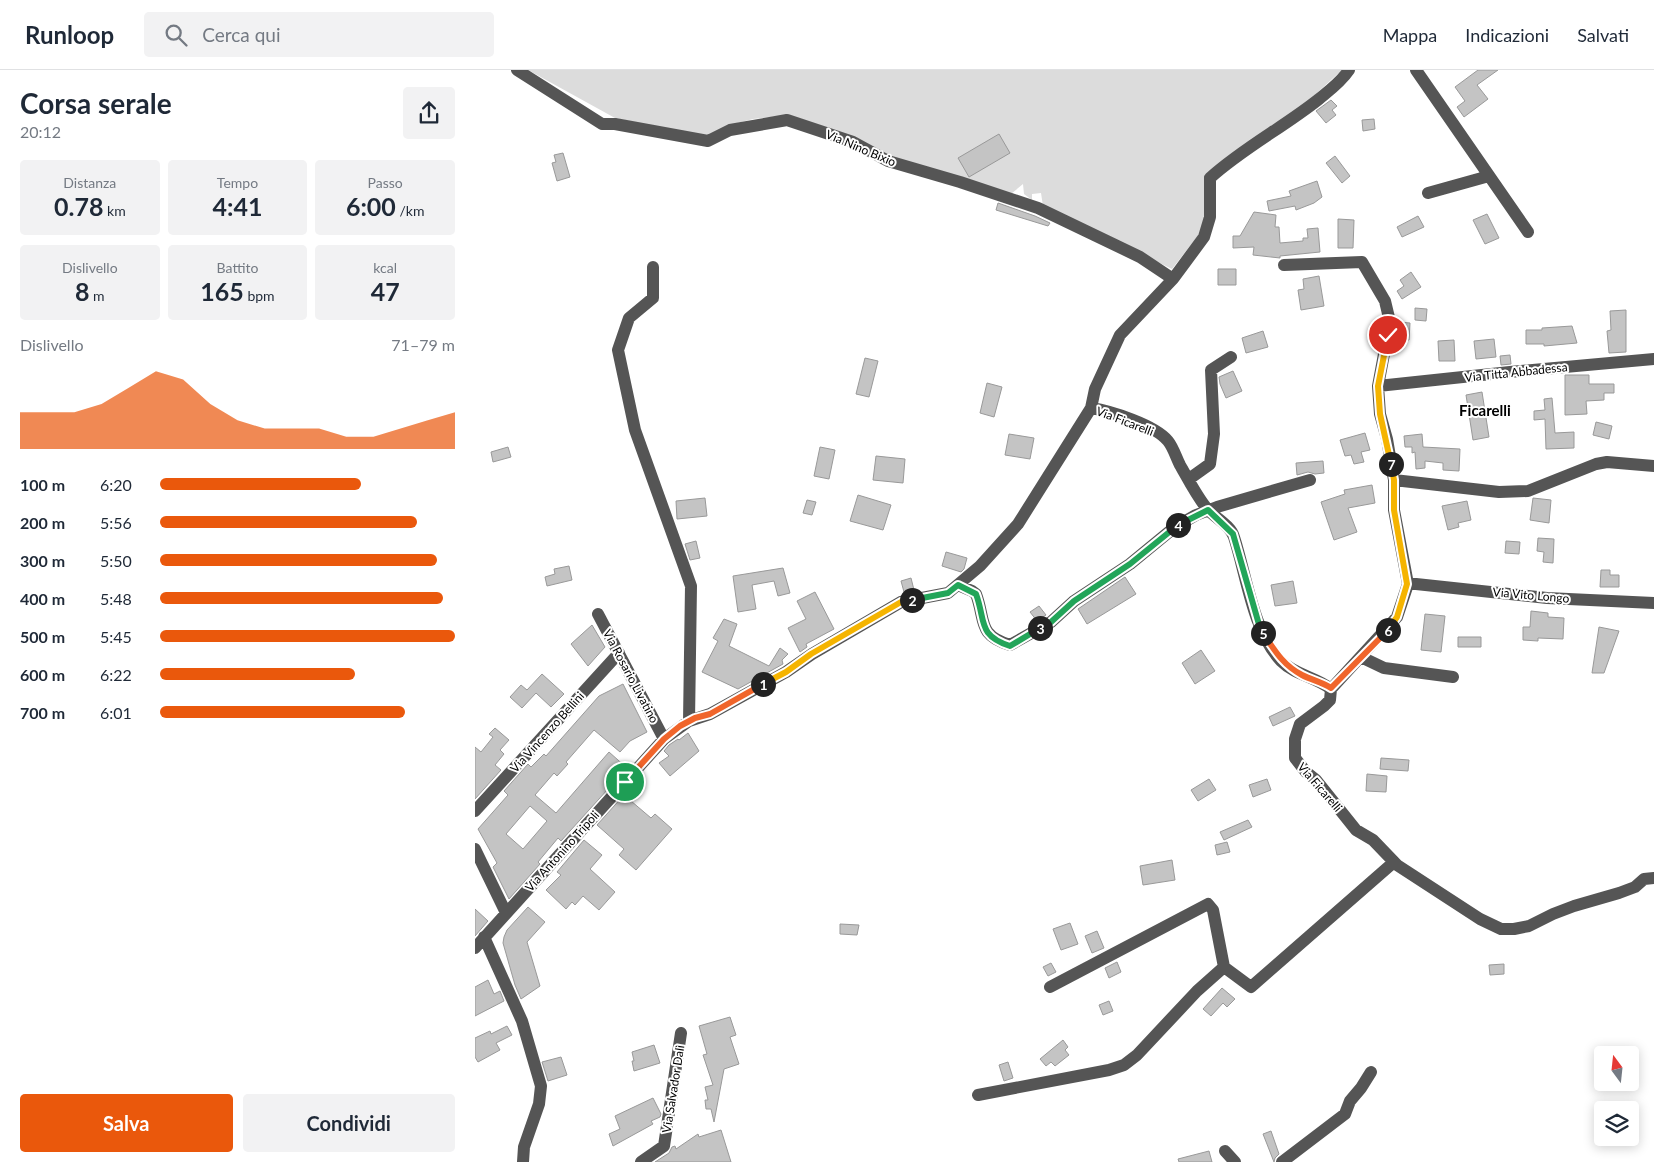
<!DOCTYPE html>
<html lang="it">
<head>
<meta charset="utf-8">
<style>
  body { margin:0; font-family:Lato,sans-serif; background:#f2f2f3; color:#1f2937; height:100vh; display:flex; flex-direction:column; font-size:19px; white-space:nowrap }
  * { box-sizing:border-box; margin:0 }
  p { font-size:16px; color:#747a83 }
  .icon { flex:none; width:28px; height:28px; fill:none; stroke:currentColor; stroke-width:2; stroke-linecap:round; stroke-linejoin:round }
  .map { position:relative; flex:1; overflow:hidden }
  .panel { display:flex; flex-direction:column; background:#fff; width:475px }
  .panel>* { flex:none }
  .needle { width:32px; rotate:345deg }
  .fabs { position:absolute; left:1119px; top:976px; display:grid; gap:10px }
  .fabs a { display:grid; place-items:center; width:45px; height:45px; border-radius:5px; background:#fff; box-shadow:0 2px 12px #0003; font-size:25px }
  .pin { position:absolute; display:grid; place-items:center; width:42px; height:42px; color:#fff; margin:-21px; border:2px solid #fff; border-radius:50%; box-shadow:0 1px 5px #0007 }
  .km { position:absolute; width:25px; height:25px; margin:-12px; border-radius:50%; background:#222; color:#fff; font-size:14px; line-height:25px; text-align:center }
  .round { display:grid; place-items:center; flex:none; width:52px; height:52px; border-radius:5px; background:#f2f2f3 }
  .overview { display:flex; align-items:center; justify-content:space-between; height:85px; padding:0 20px }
  h1 { font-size:28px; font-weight:700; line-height:38px }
  .metrics { display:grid; grid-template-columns:repeat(3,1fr); gap:8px; height:85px; padding:5px 20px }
  .metrics div { display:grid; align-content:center; border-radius:5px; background:#f2f2f3; text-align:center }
  .metrics b { font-size:25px; font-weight:700 }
  .metrics small { font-size:14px; font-weight:400 }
  .metrics p { font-size:14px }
  .chart { height:140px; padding:10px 20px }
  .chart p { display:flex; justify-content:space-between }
  .chart svg { width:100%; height:90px; margin-top:5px; fill:#ea580c; opacity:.7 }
  .button { display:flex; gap:10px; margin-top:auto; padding:10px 20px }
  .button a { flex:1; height:58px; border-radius:5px; background:#ea580c; color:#fff; font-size:20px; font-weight:700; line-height:58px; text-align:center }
  .button a+a { background:#f2f2f3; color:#1f2937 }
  ul { padding:0 20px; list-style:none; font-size:16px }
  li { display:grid; grid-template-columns:80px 60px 1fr; align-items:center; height:38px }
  li i { height:12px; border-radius:6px; background:#ea580c }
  header { display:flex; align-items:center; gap:30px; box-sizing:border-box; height:70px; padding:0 25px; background:#fff; border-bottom:1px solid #e0e1e3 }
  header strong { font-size:24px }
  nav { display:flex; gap:28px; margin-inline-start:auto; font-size:18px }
  .search { width:350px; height:45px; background:#f2f2f3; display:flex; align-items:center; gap:12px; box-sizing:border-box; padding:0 18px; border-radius:5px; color:#747a83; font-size:19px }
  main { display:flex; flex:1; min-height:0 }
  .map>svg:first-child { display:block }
  .green { fill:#dcdcdc }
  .building { fill:#c4c4c4; stroke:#999; fill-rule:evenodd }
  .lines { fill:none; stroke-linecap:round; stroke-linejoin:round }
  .minor { stroke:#555; stroke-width:12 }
  .split-1-casing { stroke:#fff; stroke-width:10 }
  .split-2-casing { stroke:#fff; stroke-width:10 }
  .split-3-casing { stroke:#fff; stroke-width:10 }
  .split-4-casing { stroke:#fff; stroke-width:10 }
  .split-5-casing { stroke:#fff; stroke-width:10 }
  .split-6-casing { stroke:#fff; stroke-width:10 }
  .split-7-casing { stroke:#fff; stroke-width:10 }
  .split-8-casing { stroke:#fff; stroke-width:10 }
  .split-1 { stroke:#f0652b; stroke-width:6 }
  .split-2 { stroke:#f5b400; stroke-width:6 }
  .split-3 { stroke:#22a559; stroke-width:6 }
  .split-4 { stroke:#22a559; stroke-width:6 }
  .split-5 { stroke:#22a559; stroke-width:6 }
  .split-6 { stroke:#f0652b; stroke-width:6 }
  .split-7 { stroke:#f5b400; stroke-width:6 }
  .split-8 { stroke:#f5b400; stroke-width:6 }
  .labels { text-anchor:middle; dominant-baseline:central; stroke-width:4; stroke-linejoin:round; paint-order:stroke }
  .street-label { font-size:12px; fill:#000; stroke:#fff }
  .quarter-label { font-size:15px; font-weight:bold; fill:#000; stroke:#fff }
</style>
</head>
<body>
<header>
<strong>Runloop</strong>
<div class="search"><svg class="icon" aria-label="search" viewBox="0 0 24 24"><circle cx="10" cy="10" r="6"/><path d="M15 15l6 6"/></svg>Cerca qui</div>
<nav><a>Mappa</a><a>Indicazioni</a><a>Salvati</a></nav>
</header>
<main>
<section class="panel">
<div class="overview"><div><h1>Corsa serale</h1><p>20:12</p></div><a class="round"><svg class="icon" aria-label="share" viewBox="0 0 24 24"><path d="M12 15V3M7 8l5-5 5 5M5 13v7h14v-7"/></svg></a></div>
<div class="metrics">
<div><p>Distanza</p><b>0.78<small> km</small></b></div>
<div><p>Tempo</p><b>4:41</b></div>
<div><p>Passo</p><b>6:00<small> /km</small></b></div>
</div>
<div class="metrics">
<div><p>Dislivello</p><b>8<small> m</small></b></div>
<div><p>Battito</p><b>165<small> bpm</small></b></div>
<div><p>kcal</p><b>47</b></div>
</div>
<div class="chart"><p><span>Dislivello</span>71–79 m</p>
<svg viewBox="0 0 160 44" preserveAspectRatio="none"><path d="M0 44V26L10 26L20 26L30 22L40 14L50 6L60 10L70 22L80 30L90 34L100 34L110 34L120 38L130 38L140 34L150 30L160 26V44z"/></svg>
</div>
<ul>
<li><b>100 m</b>6:20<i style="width:68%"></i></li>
<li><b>200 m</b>5:56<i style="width:87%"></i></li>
<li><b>300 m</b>5:50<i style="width:94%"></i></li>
<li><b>400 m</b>5:48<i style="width:96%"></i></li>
<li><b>500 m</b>5:45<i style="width:100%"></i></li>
<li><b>600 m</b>6:22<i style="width:66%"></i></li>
<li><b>700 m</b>6:01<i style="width:83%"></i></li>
</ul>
<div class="button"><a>Salva</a><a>Condividi</a></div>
</section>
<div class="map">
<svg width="1179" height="1092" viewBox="0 0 1179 1092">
  <rect width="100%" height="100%" fill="#fff"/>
  <!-- green -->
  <path class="green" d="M53,0h814l-47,43 -75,50 -20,70 -28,36 -129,-63 -2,-13 -9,1v6l-8,-6 -1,-10 -12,10 -121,-35 -103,-44 -34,4 -24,6 -21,12 -93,-19z"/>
  <!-- building -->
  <path class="building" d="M1003,0h20l-21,15 11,14 -24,18 -7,-10 8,-6 -10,-14z
    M856,30l6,6 -5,4 4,5 -10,8 -10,-12z
    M899,49l1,10 -12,2 -1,-11z
    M524,64l11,19 -41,24 -11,-19z
    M88,83l7,24 -13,4 -5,-18 4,-1 -2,-7z
    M860,86l15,20 -8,7 -16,-20z
    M842,111l5,16 -8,6 -18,7 -1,-4 -26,5 -2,-10 24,-5 -2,-5z
    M523,133l37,13 15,7 -2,3 -52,-16z
    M779,142l22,3 -1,12h4l1,16 23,-2v-3h5l-1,-9 11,-1 2,24 -40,4v2l-27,-3 1,-8 -21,1v-12h7z
    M1012,144l12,24 -14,6 -12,-24z
    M943,146l6,11 -22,10 -5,-10z
    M863,149l16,1 -1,28h-15z
    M743,199h18v16h-18z
    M936,202l10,15 -19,12 -5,-8 7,-5 -4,-6z
    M844,206l5,30 -23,4 -3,-20 6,-1 -1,-10z
    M940,238l12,1 -1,12 -11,-1z
    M1151,240v42l-17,1 -2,-22 4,-1 -1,-19z
    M923,252l12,1 -1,17 -14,-1z
    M1097,256l5,17 -33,3v-2h-18v-14h16v-2z
    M788,261l5,16 -22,6 -4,-15z
    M1019,269l2,18 -20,2 -2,-18z
    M979,270l1,21h-16l-1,-20z
    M1035,285l1,9 -10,1 -1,-9z
    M390,288l13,3 -9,36 -13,-3z
    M758,301l9,20 -16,7 -6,-14 -1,-7z
    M1090,305h24v9h25v9h-10v7l-18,1 1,13 -22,1z
    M512,313l15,4 -8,30 -14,-4z
    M1007,322l7,45 -16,3 -7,-45z
    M1077,328l3,35 19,-1v16l-28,1 -1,-30 -11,1v-9l11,-1 -1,-11z
    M1121,352l16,4 -3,13 -16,-4z
    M890,363l5,17 -9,2 3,10 -10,2 -3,-9 -6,1 -5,-16z
    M534,364l25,4 -4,21 -25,-4z
    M947,364l1,13 37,2 -1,22 -16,-1v-7l-18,-2v7l-9,1 -1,-17 -3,1v-6h-7l-1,-11z
    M33,377l3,10 -18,5 -2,-10z
    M345,377l15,3 -6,29 -15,-3z
    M401,386l29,3 -2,24 -30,-3z
    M848,391l1,12 -9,1 -7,-2 -11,3 -1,-12z
    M897,415l3,18 -27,5 9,24 -23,8 -13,-38 24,-8 -1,-4z
    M383,425l33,10 -8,25 -33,-9z
    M230,428l2,18 -30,3 -1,-18z
    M1058,428l18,2 -2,23 -19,-3z
    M332,430l9,2 -4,13 -9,-2z
    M992,431l4,19 -13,3 1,4 -11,3 -6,-24z
    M1063,468l16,1 -1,24 -10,-1 1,-10 -7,-1z
    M221,471l4,17 -10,2 -5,-16z
    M1031,471l14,1 -1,12 -14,-1z
    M471,482l21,6 -3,11 -3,3 -19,-6z
    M94,496l3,14 -25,6 -2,-9 10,-3 -1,-5z
    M308,498l7,25 -12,3 -4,-15 -22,4 4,24 -18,3 -5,-36z
    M1126,500h9v5h9v12h-19z
    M650,507l11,17 -49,30 -9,-15z
    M436,508l3,12 -10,2 -3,-11z
    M818,511l4,22 -22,3 -4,-21z
    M340,522l19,37 -28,15 1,3 -7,5 -12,-24 18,-9 -9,-18z
    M564,536l7,9 -9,6 -7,-9z
    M1056,541l17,2v4l16,1 -1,21 -25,-1v3l-15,-1v-13h7z
    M950,544l20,2 -4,36 -20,-2z
    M249,549l13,5 -8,22 40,20 11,-18 8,6 -6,6 1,4 -45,25 -36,-17 16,-31 -5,-3z
    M117,555l13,22 -17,19 -17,-22z
    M1124,557l20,4 -15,42h-12z
    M983,567h23v10h-23z
    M726,580l14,21 -20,13 -13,-21z
    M67,604l22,20 -13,13 -15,-14 -14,15 -12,-11 11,-12 6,5z
    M148,614l24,48 -17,9 -10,11 -26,-22 -28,32 2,2 -11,12 -3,-3 -19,22 21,18 53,-61 18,16 -66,73 -3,-3 -20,24 2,2 -31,35 -16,-32 4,-4 -19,-34 30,-34 -4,-4 24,-27 3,3 13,-13 2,2 53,-60zM55,736l17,15 -24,28 -17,-15z
    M815,637l5,9 -22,10 -4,-9z
    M20,658l14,12 -9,10 4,4 -9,11 6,5 -26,29v-52l6,5 12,-15 -4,-3z
    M213,663l11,18 -29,25 -11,-13 10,-7 -5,-5 5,-6 9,-6 1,1z
    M906,688l28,2 -1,11 -28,-2z
    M892,704l20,2 -1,16 -20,-1z
    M734,709l7,11 -18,11 -7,-11z
    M792,709l4,11 -18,7 -4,-12z
    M149,725l27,23 4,-4 17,15 -36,41 -17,-15 5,-6 -27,-24z
    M773,750l4,7 -28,13 -4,-8z
    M109,770l18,15 -12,14 25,23 -16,18 -16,-14 -8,9 -3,-3 -6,7 -20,-19 15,-15 -4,-3z
    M752,772l3,10 -13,3 -2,-10z
    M697,790l3,20 -32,5 -3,-19z
    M53,837l17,15 -18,20 13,44 -19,13 -6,-14 -12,-42 1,-6 3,-7z
    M0,839l13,12 -13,15z
    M595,853l8,21 -17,6 -8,-21z
    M365,854l19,1 -2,10 -17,-1z
    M622,861l7,17 -12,5 -7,-17z
    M642,892l4,10 -12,6 -4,-10z
    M576,893l5,9 -8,4 -5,-9z
    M1029,894v10l-14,1 -1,-10z
    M13,910l6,14 6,-3 4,10 -29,15v-29z
    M747,918l13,11 -8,8 -4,-4 -12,13 -8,-7z
    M634,931l4,10 -10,4 -4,-10z
    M255,947l6,18 -6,2 9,27 -15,5 -10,53 -3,-13h-5l-1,-9h3l-3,-13 8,-2 -10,-30 4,-1 -8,-28z
    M32,956l5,9 -16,8 4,7 -22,12 -3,-5v-19l15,-7 1,3z
    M588,970l5,7 -3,3 4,5 -14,11 -4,-4 -5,4 -6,-7z
    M179,975l6,18 -26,8 -2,-10h2l-2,-9z
    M86,987l6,18 -19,6 -6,-19z
    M533,992l5,16 -9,3 -5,-16z
    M178,1028l8,16 -1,3 -9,4 2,3 -40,22 -4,-12 11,-5 -5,-13z
    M246,1060l10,32h-76l14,-9 3,-6 3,-1 1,3 22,-15 1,3z
    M796,1061l8,23 -4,4 -1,4 -11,-28z
    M734,1081l3,11h-33l-1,-3z"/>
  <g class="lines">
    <!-- minor -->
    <path class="minor" d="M42,0l85,54h13l93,17 22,-11 57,-10 66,22 35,19 72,21 78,26 102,49 33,22
      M941,0l112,162
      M953,123l61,-17
      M809,195l78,-3 23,39 5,21 -12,64 2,28 7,25 7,41v30l14,74 -11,33 -66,72
      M178,197v31l-24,20 -11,32 17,80 56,156 -2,135
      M903,316l132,-14 144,-13
      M616,338c20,3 64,17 77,33 5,6 8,16 12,24 8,14 17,32 28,45 8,8 23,16 26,27 13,40 18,92 47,124 14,14 35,16 50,28l-1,11 -6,6 -24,18 -5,15v19l11,14 10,8 40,50 17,10 24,25 83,54 21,10h13l15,-3 24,-12 21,-8 45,-13 16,-6 9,-8 10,-1
      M714,409l21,-15 4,-30 -3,-64 20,-13
      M919,410l105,12 29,-1 68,-27 11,-2 47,4
      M933,514h8l131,14 107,5
      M483,515l14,6 4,3c10,27 1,41 34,51l41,-23 23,-21 56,-37 45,-37 21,-12 21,-8 93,-27
      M123,544l66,125
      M886,587l23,11 69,9
      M0,741l144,-158
      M0,779l31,64
      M9,867l38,84 19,65 -2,18 -15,43 -1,15
      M0,878l189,-209 25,-18 21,-7 76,-42 26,-18 89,-52 47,-9 32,-27 38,-42 73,-116 4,-19 25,-54 53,-56 31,-42 6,-20v-39c33,-30 74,-51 109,-79 11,-9 22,-17 30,-29
      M575,917l158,-83 5,6 11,57
      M503,1025l131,-25 15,-5 13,-10 60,-64 27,-24 27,20 143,-125
      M750,1081l10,11
      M166,1092l23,-16 17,-113
      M807,1092l63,-48 5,-13 11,-13 10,-16"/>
  </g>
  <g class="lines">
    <!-- split-1 casing -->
    <g class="split-1-casing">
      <path id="split-1" d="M150,712l39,-43 16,-13 15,-8 15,-4 53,-30"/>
    </g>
    <!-- split-2 casing -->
    <g class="split-2-casing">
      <path id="split-2" d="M288,614l23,-12 25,-18 90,-52 11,-2"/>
    </g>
    <!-- split-3 casing -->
    <g class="split-3-casing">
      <path id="split-3" d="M437,530l36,-7 10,-8 18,9c10,27 1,41 34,52l30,-18"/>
    </g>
    <!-- split-4 casing -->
    <g class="split-4-casing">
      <path id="split-4" d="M565,558l11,-6 23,-21 56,-37 48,-39"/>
    </g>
    <!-- split-5 casing -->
    <g class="split-5-casing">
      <path id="split-5" d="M703,455l30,-15 25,24 27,94 3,5"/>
    </g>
    <!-- split-6 casing -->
    <g class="split-6-casing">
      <path id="split-6" d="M788,563c12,18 20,32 39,42 10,5 20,7 29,13l57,-58"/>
    </g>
    <!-- split-7 casing -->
    <g class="split-7-casing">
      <path id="split-7" d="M913,560l9,-13 10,-33 -13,-74v-30l-3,-16"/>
    </g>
    <!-- split-8 casing -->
    <g class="split-8-casing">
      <path id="split-8" d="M913,265l-10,51 2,28 11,50"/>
    </g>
    <!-- split-1 -->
    <use href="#split-1" class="split-1"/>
    <!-- split-2 -->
    <use href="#split-2" class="split-2"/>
    <!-- split-3 -->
    <use href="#split-3" class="split-3"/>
    <!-- split-4 -->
    <use href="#split-4" class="split-4"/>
    <!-- split-5 -->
    <use href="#split-5" class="split-5"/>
    <!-- split-6 -->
    <use href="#split-6" class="split-6"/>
    <!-- split-7 -->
    <use href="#split-7" class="split-7"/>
    <!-- split-8 -->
    <use href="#split-8" class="split-8"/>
  </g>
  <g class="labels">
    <!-- street labels -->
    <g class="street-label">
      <text transform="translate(386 78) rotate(23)">Via Nino Bixio</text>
      <text transform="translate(1041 302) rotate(-6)">Via Titta Abbadessa</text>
      <text transform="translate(650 351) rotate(21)">Via Ficarelli</text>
      <text transform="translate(1056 525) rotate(5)">Via Vito Longo</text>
      <text transform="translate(156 606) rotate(62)">Via Rosario Livatino</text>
      <text transform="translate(72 662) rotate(-48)">Via Vincenzo Bellini</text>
      <text transform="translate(845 717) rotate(49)">Via Ficarelli</text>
      <text transform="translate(87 781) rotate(-48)">Via Antonino Tripoli</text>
      <text transform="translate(198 1019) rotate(-81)">Via Salvador Dalì</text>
    </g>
    <!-- quarter labels -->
    <g class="quarter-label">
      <text x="1010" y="340">Ficarelli</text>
    </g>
  </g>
</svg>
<div class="fabs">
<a><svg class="needle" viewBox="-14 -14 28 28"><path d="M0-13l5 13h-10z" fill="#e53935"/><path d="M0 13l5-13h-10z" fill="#747a83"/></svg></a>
<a><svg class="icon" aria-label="layers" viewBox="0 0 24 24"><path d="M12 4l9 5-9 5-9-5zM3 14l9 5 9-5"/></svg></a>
</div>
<div class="pin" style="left:150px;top:712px;background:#1e9e55"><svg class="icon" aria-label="arrive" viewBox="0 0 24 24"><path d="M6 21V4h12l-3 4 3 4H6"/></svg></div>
<div class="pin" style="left:913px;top:265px;background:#d93025"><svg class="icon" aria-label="check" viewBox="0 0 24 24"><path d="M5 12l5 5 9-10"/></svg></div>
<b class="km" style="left:288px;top:614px">1</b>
<b class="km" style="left:437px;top:530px">2</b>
<b class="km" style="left:565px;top:558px">3</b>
<b class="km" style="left:703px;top:455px">4</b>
<b class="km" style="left:788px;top:563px">5</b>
<b class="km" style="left:913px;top:560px">6</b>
<b class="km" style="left:916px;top:394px">7</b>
</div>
</main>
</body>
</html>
